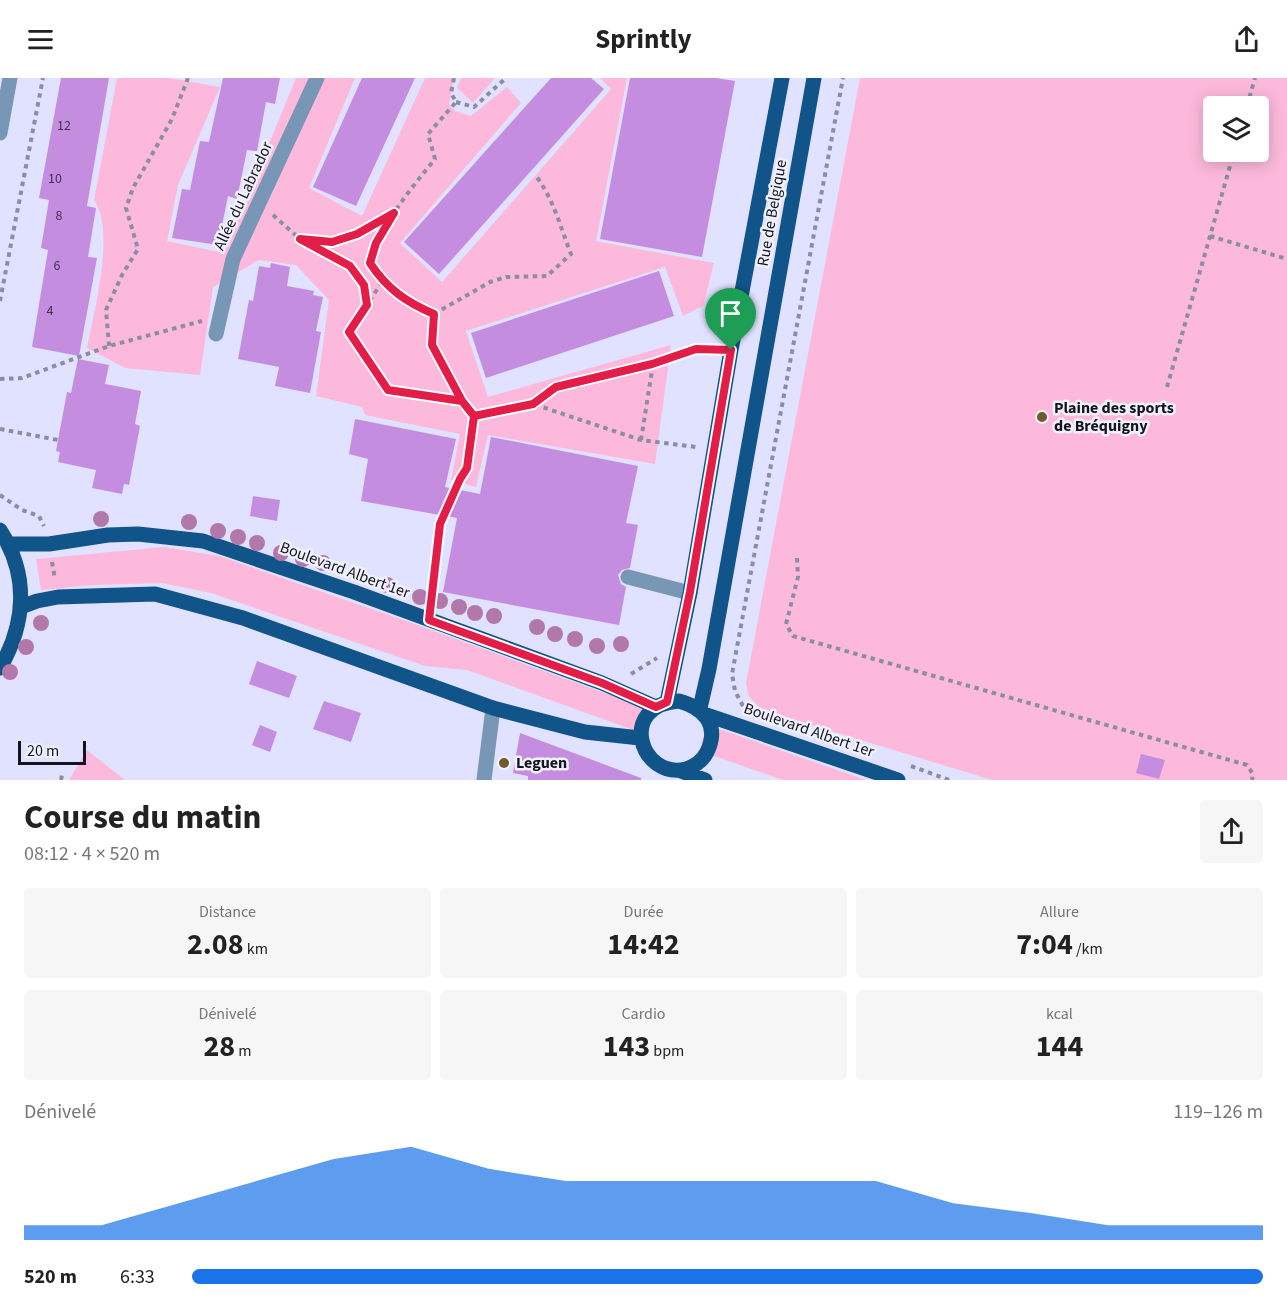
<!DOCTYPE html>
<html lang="fr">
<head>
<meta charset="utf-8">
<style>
  body { margin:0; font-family:"Source Sans 3",sans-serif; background:#f6f6f6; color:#222; height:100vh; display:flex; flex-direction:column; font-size:22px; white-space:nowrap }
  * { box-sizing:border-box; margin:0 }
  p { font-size:20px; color:#767676 }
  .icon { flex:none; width:33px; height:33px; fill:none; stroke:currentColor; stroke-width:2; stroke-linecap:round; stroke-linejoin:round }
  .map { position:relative; height:702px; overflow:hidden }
  .panel { display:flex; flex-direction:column; background:#fff; flex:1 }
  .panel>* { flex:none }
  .buttons { position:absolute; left:1203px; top:18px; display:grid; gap:12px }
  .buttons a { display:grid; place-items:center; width:66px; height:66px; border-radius:6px; background:#fff; box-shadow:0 3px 15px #0003; font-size:30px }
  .scale { position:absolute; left:18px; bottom:15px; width:68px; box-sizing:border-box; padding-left:6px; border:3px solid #13141e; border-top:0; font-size:16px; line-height:21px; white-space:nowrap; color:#13141e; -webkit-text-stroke:4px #f0f1fc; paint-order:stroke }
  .pin { position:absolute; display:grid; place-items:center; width:51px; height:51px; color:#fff; margin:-62px -26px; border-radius:50% 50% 50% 0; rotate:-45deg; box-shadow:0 0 6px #0007 }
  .pin .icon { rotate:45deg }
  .round { display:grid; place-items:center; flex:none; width:63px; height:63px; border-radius:6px; background:#f6f6f6 }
  .overview { display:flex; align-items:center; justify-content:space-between; height:102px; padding:0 24px }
  h1 { font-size:33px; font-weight:700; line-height:45px }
  .figures { display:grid; grid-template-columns:repeat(3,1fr); gap:9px; height:102px; padding:6px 24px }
  .figures div { display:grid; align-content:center; border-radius:6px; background:#f6f6f6; text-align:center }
  .figures b { font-size:30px; font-weight:700 }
  .figures small { font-size:16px; font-weight:400 }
  .figures p { font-size:16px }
  .chart { height:168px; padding:12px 24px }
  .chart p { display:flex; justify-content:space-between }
  .chart svg { width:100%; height:108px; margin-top:6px; fill:#1a73e8; opacity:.7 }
  ul { padding:0 24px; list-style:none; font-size:20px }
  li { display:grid; grid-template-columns:96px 72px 1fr; align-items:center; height:45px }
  li i { height:15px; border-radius:8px; background:#1a73e8 }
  header { display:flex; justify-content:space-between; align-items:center; height:78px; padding:0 24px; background:#fff; font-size:27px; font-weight:700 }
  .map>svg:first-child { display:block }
  .green { fill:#fcb9db; fill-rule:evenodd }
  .building { fill:#c58ddf }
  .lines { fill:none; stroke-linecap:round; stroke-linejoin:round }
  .path { stroke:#8b8da2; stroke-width:4; stroke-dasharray:4.5 4.5; stroke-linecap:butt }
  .minor { stroke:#7897b6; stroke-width:15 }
  .major { stroke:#10548a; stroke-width:15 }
  .tree { fill:#b378aa }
  .route-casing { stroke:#fff; stroke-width:12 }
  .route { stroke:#e11d48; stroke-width:8 }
  .poi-dot { fill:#715b2b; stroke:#f0f1fc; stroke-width:2 }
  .labels { text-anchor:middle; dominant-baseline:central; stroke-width:5; stroke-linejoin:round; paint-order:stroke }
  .number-label { font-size:14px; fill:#40324e }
  .street-label { font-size:16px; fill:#13141e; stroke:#f0f1fc }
  .poi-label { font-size:16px; font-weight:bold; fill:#13141e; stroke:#f0f1fc; text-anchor:start }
</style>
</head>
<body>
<header><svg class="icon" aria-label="menu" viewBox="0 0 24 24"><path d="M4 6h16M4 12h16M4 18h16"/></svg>Sprintly<svg class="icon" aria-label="share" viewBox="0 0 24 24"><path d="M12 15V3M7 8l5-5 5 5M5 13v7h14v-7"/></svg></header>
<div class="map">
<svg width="1287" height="702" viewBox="0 0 1287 702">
  <rect width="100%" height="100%" fill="#e0e2ff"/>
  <!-- green -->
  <path class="green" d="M117,0h52l51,9 -42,98 -11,56 57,12 72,-175h59l-46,110 53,28 63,-138h29l-5,26 6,7 16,5 36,-29 14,16 -121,140 42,39 169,-193 -11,-11h27l-31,163 118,22 -11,43 -20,10 -18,-49 -199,64 22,66 183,-52 -16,119 -167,-29 -12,52 -25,-7 9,-46 -95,-19 -3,-8 -46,-11 13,-96 -33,-35 -37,-5 -46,27 -13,88 -75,-7 -38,-20c7,-38 29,-115 7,-148z
    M461,0h34l-22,25 -16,-15z
    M860,0h427v702h-295l-230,-70 -13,-13 -3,-14zM1214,28h44v46h-44z
    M165,469l54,9 190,66 240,87 -10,23 -172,-62 -42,-4 -214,-73 -49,-10 -70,2 -51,5 -5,-31z
    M719,651l147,51h-83l-69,-24 -11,-8 -1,-8 6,-9z
    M87,672l38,30h-56z"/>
  <!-- building -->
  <path class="building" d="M61,0h48l-22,128 9,2 -8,49 9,1 -18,98 -47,-9 16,-97 -7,-2 8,-48 -10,-2z
    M223,0h57l-5,26 -9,-2 -9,49 -10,-1 -10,49 -9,-3 -10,49 -46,-7 10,-49 8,1 10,-49 9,1z
    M362,0h53l-59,128 -43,-19z
    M551,0h40l13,11 -165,185 -35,-32z
    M630,0h86l19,3 -33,176 -102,-18z
    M271,185l19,4 -3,19 27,5 -1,4 10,2 -7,34 5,1 -11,61 -35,-7 4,-19 -41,-8 11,-59 4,1 6,-35 11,2z
    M659,193l15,45 -188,62 -15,-45z
    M78,281l31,6 -4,19 36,7 -6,33 5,2 -11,59 -5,-1 -2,10 -30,-6 4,-18 -38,-8 2,-10 -4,-1 11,-59 4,1z
    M355,341l101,20 -11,48 35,7 11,-57 147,29 -12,57 12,2 -8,43 -8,2 -4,5 3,9 5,3 -7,38 -176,-33 14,-74 -96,-17 7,-42 -19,-5z
    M253,418l27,4 -3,21 -27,-5z
    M257,583l40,15 -8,22 -40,-14z
    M324,623l37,12 -10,29 -38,-13z
    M260,647l17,7 -7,20 -18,-7z
    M520,655l121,45v2h-113v-4l-15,-3z
    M1141,676l24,6 -6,19 -23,-6z"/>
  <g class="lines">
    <!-- path -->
    <path class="path" d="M454,0l-3,15 5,9 -28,32 7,25c-26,32 -53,64 -65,104 16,26 36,39 64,51l-2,31 30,56 12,15 59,-12 108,36 55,7
      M456,24l18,5 32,-29
      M1247,28l8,-28
      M273,137l27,24 50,27 14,19 3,19
      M1210,158l77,23
      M304,161c46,5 49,-6 87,-24
      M382,204l-33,50 39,58 73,11
      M0,223l43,-223
      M434,236l56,-32 16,-5 41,-1 24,-22c-11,-28 -17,-54 -35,-78
      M109,268l-3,-36 16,-35 16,-26 -12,-41 7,-20 39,-69 16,-41
      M0,301l22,-1 87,-32 93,-25
      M1167,309l67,-235
      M533,326l23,-17 97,-23 43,-15 19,-1
      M0,351l58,11
      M641,362l12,-76
      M0,417l22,15 17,6 5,10
      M797,480l1,19 -12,47 7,12 454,129 6,9 -1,6
      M52,484l3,17
      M430,524l10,-78 20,-45 7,-11 7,-52
      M631,596l26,-16
      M743,628l-8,-15 -3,-17 111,-596
      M911,688l38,14
      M61,702l1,-5"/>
    <!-- minor -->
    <path class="minor" d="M0,55l10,-55
      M216,256l17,-75 84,-181
      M628,499l62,16
      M484,702l9,-72"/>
    <!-- major -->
    <path class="major" d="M0,452c29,45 26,93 0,138
      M8,466h41l59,-9 30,-1 65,7 151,51 248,91 54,24
      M21,529l16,-6 21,-4 97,-3 88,24 250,90 92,24 55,6
      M679,623c25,7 41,24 28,51 -4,8 -12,14 -21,17 -46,11 -69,-64 -7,-68z
      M667,624l23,-109 41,-243 51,-272
      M700,630l9,-39 105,-591
      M707,637l191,65
      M681,693l24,9"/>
  </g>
  <!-- trees -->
  <g class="tree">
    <circle cx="101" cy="441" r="8"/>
    <circle cx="189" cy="444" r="8"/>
    <circle cx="218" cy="453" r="8"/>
    <circle cx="238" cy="459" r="8"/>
    <circle cx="257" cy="465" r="8"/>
    <circle cx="281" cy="475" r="8"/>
    <circle cx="303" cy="481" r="8"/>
    <circle cx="323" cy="485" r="8"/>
    <circle cx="387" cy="507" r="8"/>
    <circle cx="420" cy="519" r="8"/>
    <circle cx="440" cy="523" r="8"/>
    <circle cx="459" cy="529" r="8"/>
    <circle cx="475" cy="535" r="8"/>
    <circle cx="494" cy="538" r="8"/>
    <circle cx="41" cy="545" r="8"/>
    <circle cx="537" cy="549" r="8"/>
    <circle cx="555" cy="556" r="8"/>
    <circle cx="575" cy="561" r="8"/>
    <circle cx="621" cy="566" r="8"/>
    <circle cx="597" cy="568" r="8"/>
    <circle cx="26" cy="569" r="8"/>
    <circle cx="10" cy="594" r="8"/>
  </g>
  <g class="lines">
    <!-- route casing -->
    <g class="route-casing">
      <path id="route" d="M731,272l-35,-1 -44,15 -96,23 -23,17 -59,12 -12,-15 -74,-11 -39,-58 18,-27 -3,-20 -14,-19 -50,-27 32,3 25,-8 37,-21 -18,30 -6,20c17,26 36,39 64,51l-2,31 30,56 12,15 -7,52 -7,11 -20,45 -11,96 173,63 54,24 11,-5 23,-110 41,-242"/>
    </g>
    <!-- route -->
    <use href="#route" class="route"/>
  </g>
  <!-- markers -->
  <g class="poi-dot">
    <circle cx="1042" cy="339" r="6"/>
    <circle cx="504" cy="685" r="6"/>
  </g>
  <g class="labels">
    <!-- number labels -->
    <g class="number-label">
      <text x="64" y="48">12</text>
      <text x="55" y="101">10</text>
      <text x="59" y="138">8</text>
      <text x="57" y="188">6</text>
      <text x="50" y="233">4</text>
    </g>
    <!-- street labels -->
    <g class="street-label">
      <text transform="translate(243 118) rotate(-65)">Allée du Labrador</text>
      <text transform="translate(772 135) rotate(-80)">Rue de Belgique</text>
      <text transform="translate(345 492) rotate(20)">Boulevard Albert 1er</text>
      <text transform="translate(809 652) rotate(19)">Boulevard Albert 1er</text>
    </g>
    <!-- poi labels -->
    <g class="poi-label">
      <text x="1054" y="330">Plaine des sports<tspan x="1054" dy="18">de Bréquigny</tspan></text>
      <text x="516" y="685">Leguen</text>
    </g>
  </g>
</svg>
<div class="buttons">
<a><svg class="icon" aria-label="layers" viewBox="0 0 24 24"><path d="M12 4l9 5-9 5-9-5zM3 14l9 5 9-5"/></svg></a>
</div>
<div class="scale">20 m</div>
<div class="pin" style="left:731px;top:272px;background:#1e9e55"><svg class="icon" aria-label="arrive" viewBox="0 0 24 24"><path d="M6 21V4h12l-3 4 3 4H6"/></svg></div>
</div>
<section class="panel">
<div class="overview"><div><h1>Course du matin</h1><p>08:12 · 4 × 520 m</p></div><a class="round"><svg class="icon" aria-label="share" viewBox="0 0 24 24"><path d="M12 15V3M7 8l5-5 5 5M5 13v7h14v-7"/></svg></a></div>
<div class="figures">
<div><p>Distance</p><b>2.08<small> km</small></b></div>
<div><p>Durée</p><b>14:42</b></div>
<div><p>Allure</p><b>7:04<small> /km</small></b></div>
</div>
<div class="figures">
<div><p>Dénivelé</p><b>28<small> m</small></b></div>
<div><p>Cardio</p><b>143<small> bpm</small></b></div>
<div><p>kcal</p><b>144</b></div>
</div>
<div class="chart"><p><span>Dénivelé</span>119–126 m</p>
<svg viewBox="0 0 160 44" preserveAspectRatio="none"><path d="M0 44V38L10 38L20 29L30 20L40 11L50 6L60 15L70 20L80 20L90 20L100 20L110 20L120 29L130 33L140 38L150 38L160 38V44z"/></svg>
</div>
<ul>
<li><b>520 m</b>6:33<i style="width:100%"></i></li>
</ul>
</section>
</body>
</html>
